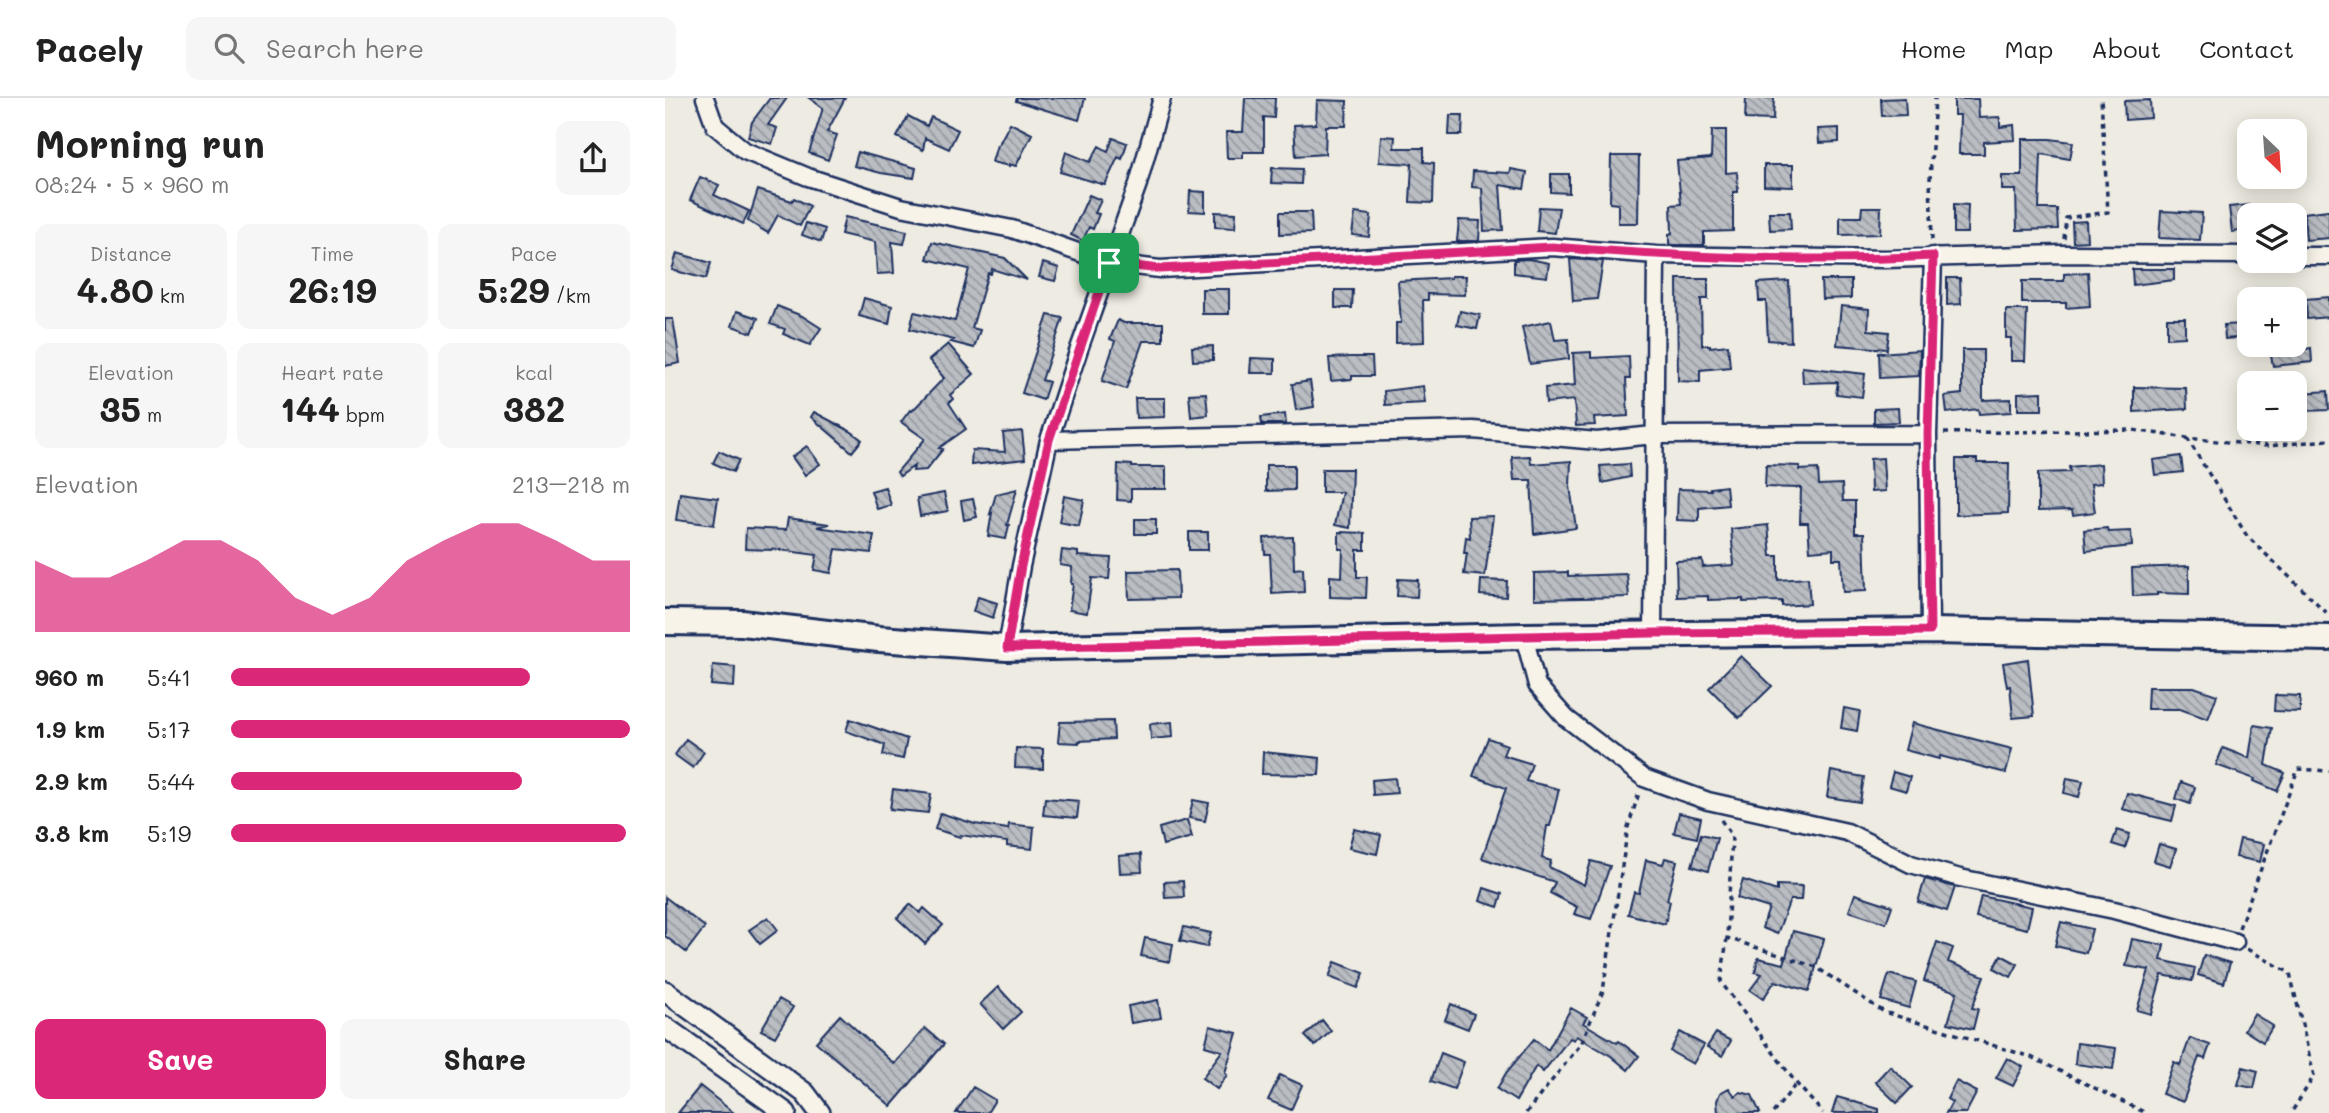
<!DOCTYPE html>
<html lang="en">
<head>
<meta charset="utf-8">
<style>
  body { margin:0; font-family:Mali,sans-serif; background:#f6f6f6; color:#222; height:100vh; display:flex; flex-direction:column; font-size:26px; white-space:nowrap }
  * { box-sizing:border-box; margin:0 }
  p { font-size:23px; color:#767676 }
  .icon { flex:none; width:38px; height:38px; fill:none; stroke:currentColor; stroke-width:2; stroke-linecap:round; stroke-linejoin:round }
  .map { position:relative; flex:1; overflow:hidden }
  .drawer { display:flex; flex-direction:column; background:#fff; width:665px }
  .drawer>* { flex:none }
  .needle { width:46px; rotate:155deg }
  .fabs { position:absolute; left:1572px; top:21px; display:grid; gap:14px }
  .fabs a { display:grid; place-items:center; width:70px; height:70px; border-radius:14px; background:#fff; box-shadow:0 4px 18px #0003; font-size:35px }
  .pin { position:absolute; display:grid; place-items:center; width:60px; height:60px; color:#fff; margin:-30px; border-radius:14px; box-shadow:0 4px 10px #0006 }
  .round { display:grid; place-items:center; flex:none; width:74px; height:74px; border-radius:14px; background:#f6f6f6 }
  .summary { display:flex; align-items:center; justify-content:space-between; height:119px; padding:0 35px }
  h1 { font-size:38px; font-weight:800; line-height:52px }
  .figures { display:grid; grid-template-columns:repeat(3,1fr); gap:10px; height:119px; padding:7px 35px }
  .figures div { display:grid; align-content:center; border-radius:14px; background:#f6f6f6; text-align:center }
  .figures b { font-size:35px; font-weight:800 }
  .figures small { font-size:19px; font-weight:400 }
  .figures p { font-size:19px }
  .chart { height:196px; padding:14px 35px }
  .chart p { display:flex; justify-content:space-between }
  .chart svg { width:100%; height:126px; margin-top:7px; fill:#db2777; opacity:.7 }
  .button { display:flex; gap:14px; margin-top:auto; padding:14px 35px }
  .button a { flex:1; height:80px; border-radius:14px; background:#db2777; color:#fff; font-size:28px; font-weight:800; line-height:80px; text-align:center }
  .button a+a { background:#f6f6f6; color:#222 }
  ul { padding:0 35px; list-style:none; font-size:23px }
  li { display:grid; grid-template-columns:112px 84px 1fr; align-items:center; height:52px }
  li i { height:18px; border-radius:9px; background:#db2777 }
  header { display:flex; align-items:center; gap:42px; box-sizing:border-box; height:98px; padding:0 35px; background:#fff; border-bottom:2px solid #e0e0e0 }
  header strong { font-size:33px }
  nav { display:flex; gap:38px; margin-inline-start:auto; font-size:24px }
  .search { width:490px; height:63px; background:#f6f6f6; display:flex; align-items:center; gap:18px; box-sizing:border-box; padding:0 24px; border-radius:14px; color:#767676; font-size:26px }
  main { display:flex; flex:1; min-height:0 }
  .map>svg:first-child { display:block }
  .building { fill:url(#building-back-hatch); stroke:#1b2f5e; stroke-width:2 }
  .lines { fill:none; stroke-linecap:round; stroke-linejoin:round }
  .minor-casing { stroke:#1b2f5e; stroke-width:21 }
  .tertiary-casing { stroke:#1b2f5e; stroke-width:24 }
  .primary-casing { stroke:#1b2f5e; stroke-width:30 }
  .path { stroke:#1b2f5e; stroke-width:3.5; stroke-dasharray:5 5; stroke-linecap:butt }
  .minor { stroke:#f7f3e8; stroke-width:16 }
  .tertiary { stroke:#f7f3e8; stroke-width:19 }
  .primary { stroke:#f7f3e8; stroke-width:24 }
  .route-casing { stroke:#fff; stroke-width:14 }
  .route { stroke:#db2777; stroke-width:9 }
</style>
</head>
<body>
<header>
<strong>Pacely</strong>
<div class="search"><svg class="icon" aria-label="search" viewBox="0 0 24 24"><circle cx="10" cy="10" r="6"/><path d="M15 15l6 6"/></svg>Search here</div>
<nav><a>Home</a><a>Map</a><a>About</a><a>Contact</a></nav>
</header>
<main>
<section class="drawer">
<div class="summary"><div><h1>Morning run</h1><p>08:24 · 5 × 960 m</p></div><a class="round"><svg class="icon" aria-label="share" viewBox="0 0 24 24"><path d="M12 15V3M7 8l5-5 5 5M5 13v7h14v-7"/></svg></a></div>
<div class="figures">
<div><p>Distance</p><b>4.80<small> km</small></b></div>
<div><p>Time</p><b>26:19</b></div>
<div><p>Pace</p><b>5:29<small> /km</small></b></div>
</div>
<div class="figures">
<div><p>Elevation</p><b>35<small> m</small></b></div>
<div><p>Heart rate</p><b>144<small> bpm</small></b></div>
<div><p>kcal</p><b>382</b></div>
</div>
<div class="chart"><p><span>Elevation</span>213–218 m</p>
<svg viewBox="0 0 160 44" preserveAspectRatio="none"><path d="M0 44V19L10 25L20 25L30 19L40 12L50 12L60 19L70 32L80 38L90 32L100 19L110 12L120 6L130 6L140 12L150 19L160 19V44z"/></svg>
</div>
<ul>
<li><b>960 m</b>5:41<i style="width:75%"></i></li>
<li><b>1.9 km</b>5:17<i style="width:100%"></i></li>
<li><b>2.9 km</b>5:44<i style="width:73%"></i></li>
<li><b>3.8 km</b>5:19<i style="width:99%"></i></li>
</ul>
<div class="button"><a>Save</a><a>Share</a></div>
</section>
<div class="map">
<svg width="1664" height="1015" viewBox="0 0 1664 1015">
  <defs>
    <pattern id="building-back-hatch" width="6" height="6" patternUnits="userSpaceOnUse" patternTransform="scale(1.75)"><rect width="6" height="6" fill="#babdc2"/><path d="M-1 5l2 2M0 0l6 6M5-1l2 2" fill="none" stroke="#969aa1"/></pattern>
  </defs>
  <rect width="100%" height="100%" fill="#eeebe2"/>
  <filter id="ink" filterUnits="userSpaceOnUse"><feTurbulence type="fractalNoise" baseFrequency=".0143" numOctaves="2"/><feDisplacementMap in="SourceGraphic" scale="14" xChannelSelector="R" yChannelSelector="G"/><feConvolveMatrix kernelMatrix="1 2 1 2 8 2 1 2 1" color-interpolation-filters="sRGB"/></filter>
  <g filter="url(#ink)">
    <!-- building -->
    <path class="building" d="M105,0h17l-19,27 9,3 -5,16 -24,-7 4,-15z
      M144,0h36l-18,34 10,3 -9,25 -19,-7 14,-45z
      M352,0h68l-6,22 -63,-19z
      M580,0h30l-1,20 -10,-1v35h-21v6h-16l-1,-26h17z
      M1081,0h28l-1,22 -28,-1z
      M1240,0l1,17 -24,1 -1,-17z
      M1289,1h24l1,19 21,-1v10l14,-2 1,15 -31,2v12h-25l1,-39h-6z
      M652,2l30,1 -1,25h-20l-1,28 -29,2 -2,-31 22,-1z
      M1485,2l1,18 -26,2 -1,-19z
      M785,17h13l-1,20h-13z
      M243,18l19,10 4,-9 27,13 -9,19 -24,-11 -2,12 -26,-13z
      M345,25l22,11 -16,32 -7,-2v2l-17,-4 5,-17 2,-1z
      M1174,30v14l-20,1 -1,-14z
      M1047,32h14v43l11,-1 1,20h-5v39l-29,1v13h-35v-11l3,-1 -1,-28 10,-1 -4,-43 34,-3z
      M716,38l14,1 -1,11h30v14l10,1 -1,40 -23,-1 2,-38 -33,-2z
      M448,40l14,5 -5,16 -4,-2 -13,28 -45,-13 6,-20 24,10 9,-16 9,5z
      M1357,41h28l23,3 -3,17 -29,-5 -2,55h18l1,20 -41,1 -1,-40h-14v-14h20z
      M193,54l58,16 -2,10 -33,-5 -27,-7z
      M946,58h28l-1,67h-20v-19l-8,-1z
      M1099,67h29v22l-29,-1z
      M607,70l30,1 -1,15 -30,-1z
      M846,71l16,3 -3,17 -24,-4 3,45 -19,1 -2,-43 -10,-1 1,-16 37,2z
      M886,76h18v19l-18,-1z
      M35,79l19,8 -5,10 35,16 -6,13 -53,-24z
      M93,92l34,11 2,-3 16,8 -10,20 -22,-11 -10,18 -20,-12z
      M525,93l15,1v20l-16,-1z
      M424,97l12,5 -6,13 4,1 -6,15 -4,-2 -6,14 -12,-6z
      M1289,106l14,1 -1,28h-13z
      M1584,107v25l-17,2 -3,-25z
      M874,109l20,1 -4,25 -18,-2z
      M1197,109h19l-1,27 -40,1v-18h21z
      M1664,112v28l-23,2 -2,-27z
      M1496,113l41,2 -2,27 -41,-2z
      M550,114l21,1 -1,15 -20,-1z
      M615,114h31l1,21 -32,1z
      M1104,114h21l1,17 -21,1z
      M690,115l16,2 -2,22 -17,-2z
      M180,119l62,14 -3,13 -12,-2 2,31 -17,1 -2,-32 -34,-8z
      M794,122l21,1 -1,20h-22z
      M1421,123l1,20 -14,1 -1,-20z
      M141,125l19,6 -4,13 -19,-7z
      M267,144l73,16 22,22 -35,-11 -1,5 -3,-1 -16,55 8,2 -6,18 -23,-6 3,-2 -44,-11 4,-17 41,9 14,-52 -42,-10z
      M12,155l34,10 -5,16 -34,-9z
      M864,161l20,4 -2,14 -33,-4v-13z
      M905,161l33,2 -6,38 -24,2z
      M378,165l16,5 -4,13 -16,-4z
      M1467,171h42v11l-41,5z
      M1423,174l2,34 -24,2v-5h-44v-22h42v-7z
      M786,178h15l-1,19 -37,-1v6h-5l1,42 -28,1v-20h5l-3,-42 53,-3z
      M1282,180h13l1,26 -14,1z
      M1012,181h31v20h-7l1,46h8v2l18,-2 2,22 -30,3v12l-22,-1z
      M1156,182h30v18l-29,1z
      M1124,183l2,61 -23,-2 -2,-39h-7l-1,-18z
      M537,191h27v25h-27z
      M670,192h18l-1,18h-17z
      M1664,199v20l-22,2 -1,-20z
      M199,200l28,8 -3,18 -30,-8z
      M112,208l25,10 19,12 -11,17 -27,-11 2,-5 -15,-5z
      M1176,208l28,3 -1,21 21,2 -2,17 -50,-4z
      M1341,212h21l-2,51h-14v-23h-5z
      M72,213l21,7 -6,15 -20,-7z
      M795,213l20,4 -3,14 -20,-4z
      M383,217l15,3 -21,62 7,2 -6,18 -21,-7z
      M1502,220h18v19l-18,1z
      M0,221h8l7,44 -15,3z
      M453,222l6,3h39v18h-20l-17,48 -24,-8 13,-40 -5,-2z
      M886,223l4,19 13,-1 1,20 -39,5 -8,-37z
      M1581,226l1,13 -22,2 -1,-14z
      M283,246l26,30 -24,21 3,4 -4,4 17,26 -27,19 4,1 -17,21 -13,1 1,-5 -14,10 -3,-4 28,-33 -24,-17 9,-12 2,1 32,-33 -15,-18z
      M548,248v14l-20,1 -1,-14z
      M1646,250l1,14 -39,4 -2,-10z
      M1255,252l-1,26 -39,2 -1,-25z
      M1297,252h21v50l28,-1v13l-32,2 -1,-5 -31,4 -2,-17 17,-2z
      M926,254v6l38,-2 1,23h-4l2,37 -34,2 1,7 -19,1 -2,-26 -28,3 -1,-15 30,-3 -2,-32z
      M686,259h21l1,19h-21v3l-21,2 -2,-23z
      M586,260l24,1v14h-25z
      M1137,269l63,7 -3,23 -26,-3 2,-12 -35,1z
      M645,283l4,26 -18,3 -4,-26z
      M758,288l2,17 -40,2 -1,-14z
      M1469,289l52,1 1,21 -53,3z
      M1663,293l1,19 -26,1 -1,-18z
      M1377,294v18h-24v-17z
      M541,295l2,22 -17,2 -2,-23z
      M470,300h30v19l-29,1z
      M1233,310l1,14 -25,1v-14z
      M149,314l38,20 10,8 -10,12 -41,-35z
      M620,316l1,10h-24l-1,-7z
      M357,333l3,28 -54,6 1,-15 33,2 -2,-19z
      M142,348l13,18 -15,11 -13,-18z
      M54,353l20,9 -6,12 -20,-9z
      M865,358l1,8 40,-3 -1,25 6,42 -42,6 -3,-54h-17l-2,-23z
      M1516,358l2,16 -28,3 -2,-15z
      M1218,360l2,33 -14,1 -1,-33z
      M1291,361h21v4h32l-1,50 -52,2z
      M453,366l14,1v2h34v22h-35v12l-14,-1z
      M964,366l1,13 -28,6 -2,-17z
      M1436,366l1,19 -11,1 4,28 -22,3 -1,-5 -34,1v-38l32,-1 -1,-5z
      M601,367h28v25l-28,1z
      M1101,367l34,1 -1,4 19,-1 1,16 23,-1 1,17h12v32h9l2,58 -23,1 -2,-33h-8v-10l-23,2 -2,-28h-8l1,-35 -36,-1z
      M657,371h30l-2,59 -15,-3 7,-33h-20z
      M1061,388l2,19 -29,3v13l-22,-1 1,-31 33,1 -1,-2z
      M220,389l6,18 -14,4 -6,-18z
      M352,391l-10,36h2l-3,14 -18,-3 4,-23 -2,1 6,-20z
      M15,395l38,5 -4,27 -38,-5z
      M279,395l4,18 -28,5 -3,-18z
      M399,398l20,4 -5,26 -20,-4z
      M308,401l4,18 -13,3 -3,-19z
      M828,418l-8,60 -21,-2 3,-21h-3l2,-16 4,1 -1,-21z
      M123,420l41,6 -12,3 57,8 -3,18 -35,-4 -5,24 -17,-3 3,-15 -45,-6v1l-27,-1 1,-21 40,2z
      M470,421h21v15h-21z
      M1103,427l3,31h7v24l30,-2 2,26 -28,2v-5l-39,1v-3l-35,1v-4l-31,1 -1,-36 26,-1 1,7 31,-2 -3,-36z
      M1442,430l1,4 23,-1 1,15 -46,5 -2,-21z
      M524,434h19v18h-19z
      M674,434l26,1v17h-8v27h10l-1,21 -36,-1v-21l12,1 1,-28h-4z
      M628,439l1,32 9,-1 1,24 -32,2 -2,-40h-5l-1,-16z
      M397,452l16,2v4l33,2 -2,21 -17,-1 -5,35 -18,-3 4,-26h-2l1,-17 -12,-2z
      M1524,468v28l-32,-1v2l-24,1 -1,-28z
      M512,472l1,28 -49,1 -1,-28z
      M903,474v4l59,-2 2,23 -95,2v-26z
      M733,481l20,1 -1,17 -20,-1z
      M816,482l26,1 -1,16 -26,-2z
      M313,499l19,6 -4,15 -20,-7z
      M1076,558l31,30 -33,32 -30,-30z
      M1363,561l6,57 -21,2 -3,-32 -3,1 -4,-24z
      M48,567l22,2 -1,20 -23,-2z
      M1483,589h46l23,8 -9,24 -28,-10h-33z
      M1610,597l25,1v16l-26,-1z
      M1179,610l16,3 -3,20 -16,-3z
      M185,621l57,20 -4,20 -20,-4 2,-10 -39,-14z
      M448,623l1,18 -35,2v2l-21,-1 2,-20z
      M507,624l1,15 -22,2 -1,-15z
      M1247,625l100,26 -6,24 -66,-17 -1,3 -34,-9z
      M1589,627l18,3 -6,37 19,8 -8,18 -23,-10 1,-2 -39,-14 7,-17 26,10z
      M823,640l19,7 -4,10 29,9 -6,17 33,8 -9,37h-3l-5,32 9,3 -2,6 35,18 7,-24 19,5 -19,53 -17,-5 3,-7 -27,-14 5,-11 -73,-24 24,-70 -33,-12z
      M21,641l18,13 -11,16 -18,-13z
      M351,650l27,1v20l-28,-1z
      M598,654l57,6 -1,17 -57,-1z
      M1166,673l33,6 -4,25 -33,-5z
      M1228,674l17,5 -4,14 -17,-5z
      M730,680l2,15 -24,2 -1,-15z
      M1402,680l16,3 -4,16 -15,-4z
      M1516,684l14,5 -5,17 -14,-5z
      M228,691l38,5 -3,19 -38,-4z
      M1462,695l49,13 -4,15 -50,-12z
      M380,700l34,3 -2,17 -34,-3z
      M528,702l16,3 -4,18 -16,-3z
      M275,715l35,11 33,5 1,-5 25,3 -2,22 -25,-3v-4l-46,-7 -1,2 -25,-8z
      M1014,715l22,5 -4,20 -23,-5z
      M522,722l5,17 -29,8 -4,-17z
      M689,731l27,6 -4,19 -28,-6z
      M1452,732l13,4 -5,14 -13,-4z
      M1036,736l16,4 -9,33 -16,-5z
      M1575,741l24,5 -4,18 -24,-5z
      M1494,746l17,5 -6,17 -16,-5z
      M476,756l1,18 -22,1 -1,-17z
      M1000,760l12,3 -10,39 3,1 -5,23 -37,-10 6,-22 5,1 7,-33 17,4z
      M1260,781l30,8 -8,24 -29,-9z
      M1078,782l34,11v-6l25,1 -1,14h-11l-13,34 -15,-6 7,-20 -32,-10z
      M518,783l1,16 -19,1 -1,-16z
      M819,790l18,6 -4,13 -18,-6z
      M1190,796l37,12 -6,17 -37,-12z
      M1316,798l51,11 -5,22 -51,-12z
      M0,799l40,30 -19,25 -21,-16z
      M245,806l10,9 4,-5 19,17 -18,19 -28,-26z
      M103,819l10,13 -18,14 -11,-14z
      M1396,824l31,7 -6,24 -31,-7z
      M519,829l27,6 -4,14 -27,-6z
      M1128,833l31,8 -15,52 -34,-10 -12,18 -13,-9 12,-16 -7,-2 3,-14 26,6z
      M480,840l28,6 -3,18 -29,-6z
      M1467,841l32,6 -3,15 34,8 -3,13 -30,-6 -11,39 -14,-4 12,-40 -23,-4z
      M1272,844l16,6 -5,14 36,14 -12,32 6,1 -5,20 -25,-6 9,-31 -33,-11z
      M1336,857l17,9 -7,13 -17,-9z
      M1539,857l26,8 -6,20 -26,-8z
      M670,864l29,11 -6,15 -29,-11z
      M1224,876l27,8 -7,26 -28,-8z
      M333,889l23,25 -18,17 -23,-25z
      M114,901l14,8 -18,30 -14,-7z
      M493,902l3,18 -30,5 -3,-17z
      M786,906l23,10 -6,15 -23,-9z
      M906,910l16,9 -4,6 34,20 2,-2 20,15 -11,14 -17,-14 -35,-20 -2,4 -4,-2 -27,34 -7,-6 -20,35 -19,-12 9,-16 28,-34 14,11z
      M1589,916l19,12 -10,16 -19,-12z
      M175,917l54,49 31,-36 19,16 -53,62 -75,-64z
      M657,922l9,11 -16,15 -10,-10z
      M545,928l27,7 -12,40 2,2 -10,14 -15,-11 20,-27 -17,-5z
      M1015,934l24,13 -11,19 -23,-13z
      M1051,935l15,8 -9,15 -15,-9z
      M1525,940l20,7 -5,14 -6,-2 -16,45 -21,-8 12,-32 6,3z
      M1412,945l39,5 -3,21 -38,-5z
      M776,955l23,9 -10,27 -23,-8z
      M1342,960l16,9 -10,19 -17,-8z
      M1225,968l22,21 -15,16 -22,-21z
      M1578,969l15,4 -4,17 -16,-3z
      M615,977l22,10 -11,25 -23,-10z
      M1291,983l21,11 -11,21h-20l6,-11 -5,-3z
      M35,988l34,27h-56z
      M308,989l22,13 -8,13h-31z
      M1064,990l6,8 6,-4 11,3 8,18h-42l-1,-12 3,-8z
      M1172,999l42,12v4h-47z"/>
    <g class="lines">
      <!-- minor casing -->
      <g class="minor-casing">
        <path id="minor" d="M40,0l10,28 30,25 63,26 93,30 111,22 97,34 51,6 392,-22 104,8 229,4 177,-5 187,1
          M1629,158h35
          M384,342l424,-10 124,11 56,-6 275,-1
          M1265,533l-2,-197 5,-178
          M988,535l3,-378
          M859,538l13,49 29,33 78,60 64,23 139,31 64,32 49,14 154,32 121,32
          M342,550l14,-82 28,-126 30,-91 59,-165 24,-86"/>
      </g>
      <!-- tertiary casing -->
      <g class="tertiary-casing">
        <path id="tertiary" d="M0,893l140,102 15,20
          M0,929l121,86"/>
      </g>
      <!-- primary casing -->
      <g class="primary-casing">
        <path id="primary" d="M0,524l77,1 137,16 128,9 517,-12 406,-5 399,7"/>
      </g>
      <!-- path -->
      <path class="path" d="M1399,141l2,-21 42,-6 -7,-114
        M1267,142l-2,-60 5,-82
        M1279,335l189,-3 54,8 80,8 62,-6
        M1522,340l60,98 82,79
        M1056,722l11,16 -5,102 89,29 68,45 147,45 115,56
        M1574,830l59,-159 31,2
        M1062,840l-6,44 75,101 27,30
        M1582,851l43,24 24,103 -23,37
        M861,1015l55,-69 22,-53 25,-164 11,-34
        M1108,1015l23,-29"/>
      <!-- minor -->
      <use href="#minor" class="minor"/>
      <!-- tertiary -->
      <use href="#tertiary" class="tertiary"/>
      <!-- primary -->
      <use href="#primary" class="primary"/>
    </g>
  </g>
  <g class="lines" filter="url(#ink)">
    <!-- route casing -->
    <g class="route-casing">
      <path id="route" d="M887,149c125,10 255,16 381,9l-5,178 2,197 -277,2 -646,15 14,-82 28,-126 60,-177 51,6z"/>
    </g>
    <!-- route -->
    <use href="#route" class="route"/>
  </g>
</svg>
<div class="fabs">
<a><svg class="needle" viewBox="-14 -14 28 28"><path d="M0-13l5 13h-10z" fill="#e53935"/><path d="M0 13l5-13h-10z" fill="#767676"/></svg></a>
<a><svg class="icon" aria-label="layers" viewBox="0 0 24 24"><path d="M12 4l9 5-9 5-9-5zM3 14l9 5 9-5"/></svg></a>
<a>+</a>
<a>−</a>
</div>
<div class="pin" style="left:444px;top:165px;background:#1e9e55"><svg class="icon" aria-label="arrive" viewBox="0 0 24 24"><path d="M6 21V4h12l-3 4 3 4H6"/></svg></div>
</div>
</main>
</body>
</html>
